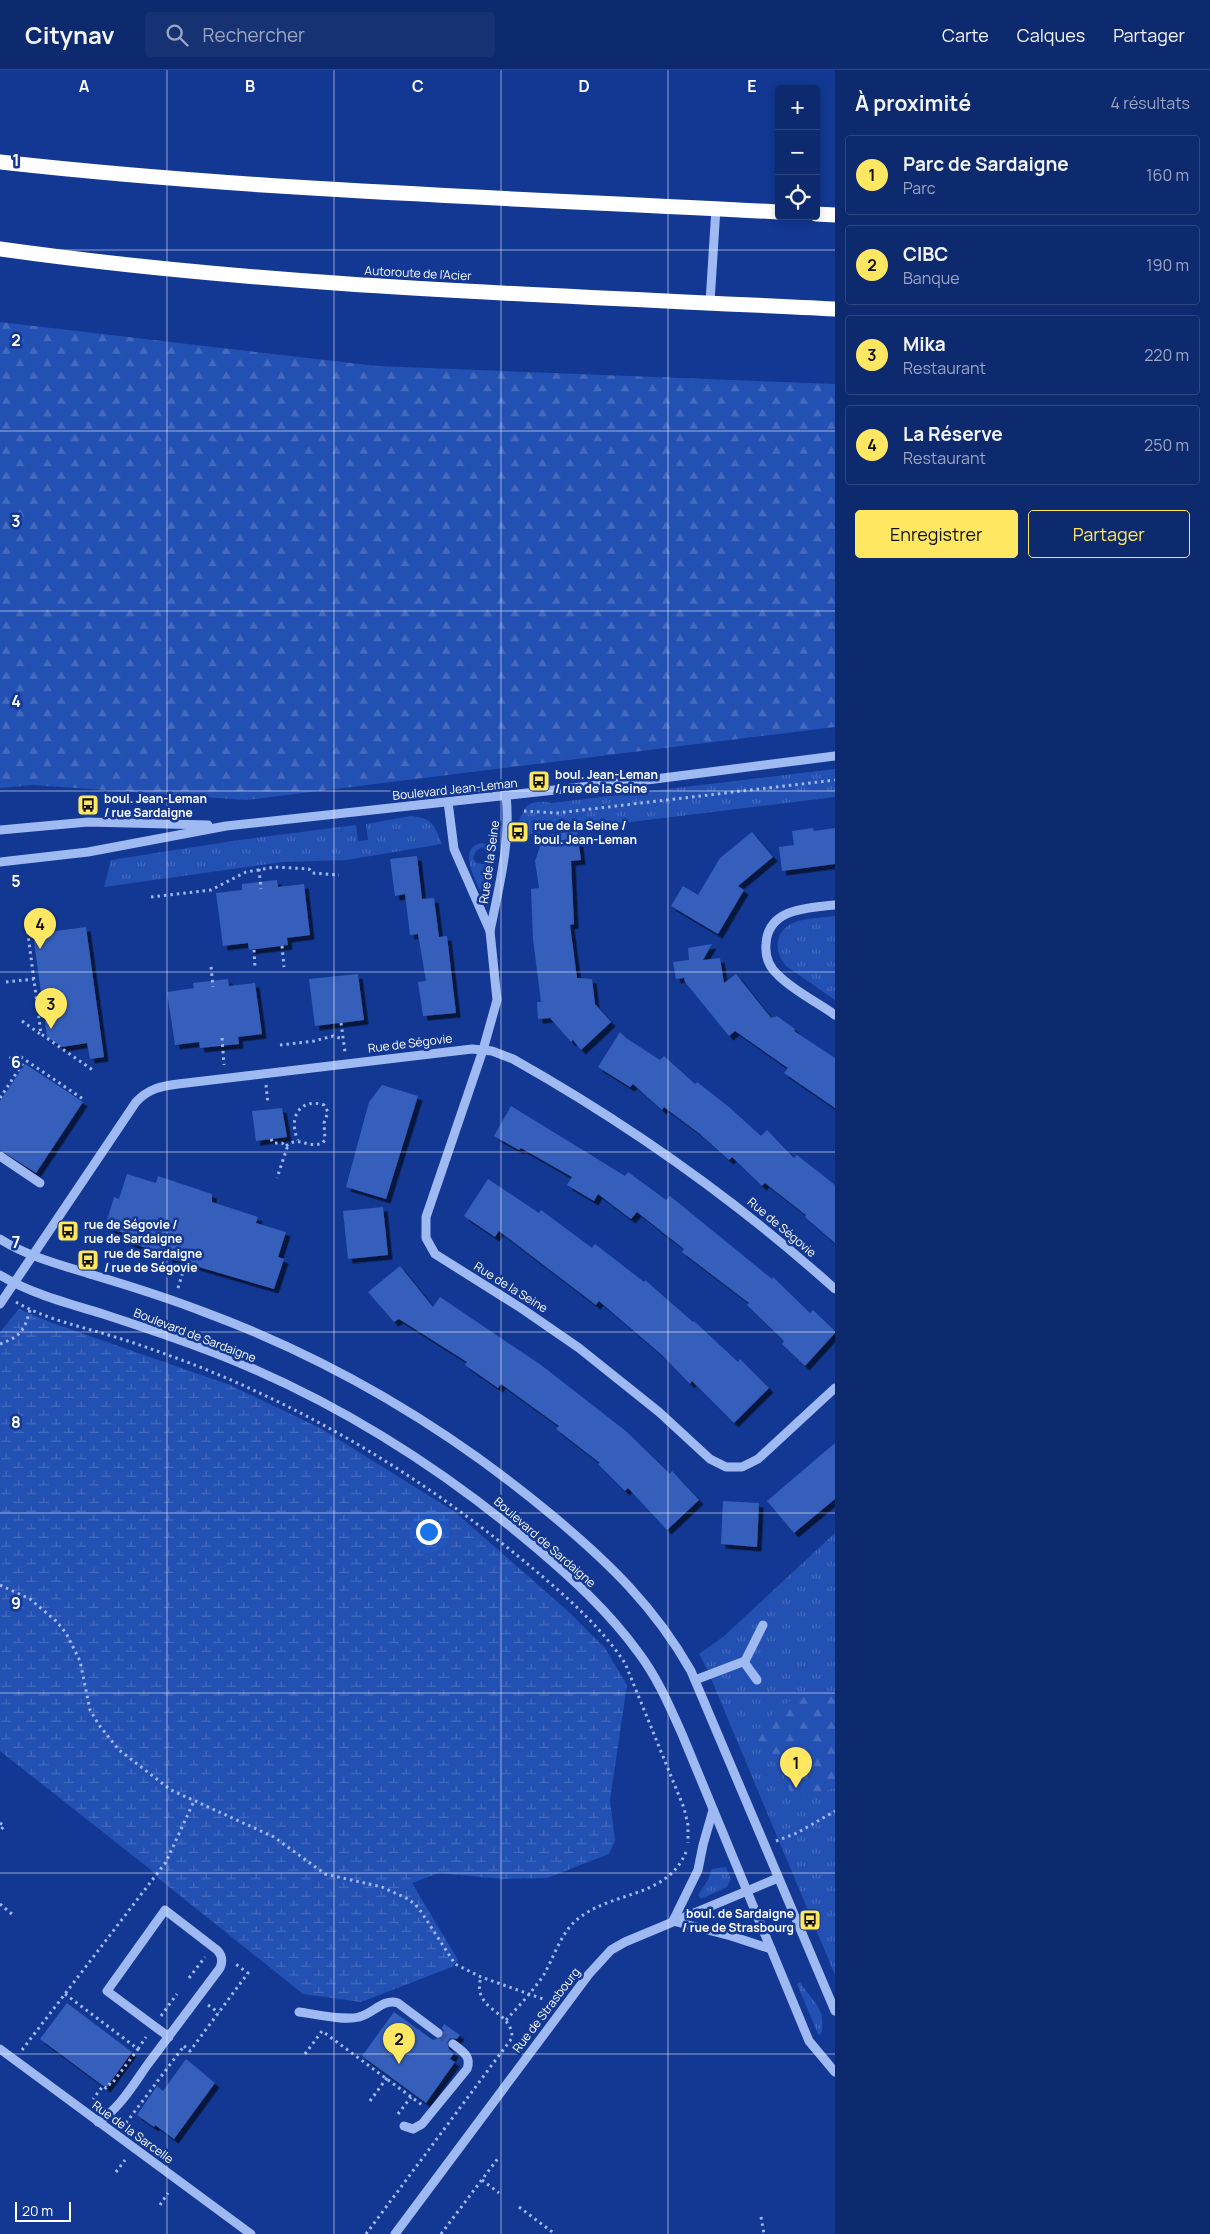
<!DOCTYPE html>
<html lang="fr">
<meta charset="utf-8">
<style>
:root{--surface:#0e2a6e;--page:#173273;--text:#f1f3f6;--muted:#9ba7c2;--line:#2e4681;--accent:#ffe761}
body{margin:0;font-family:Manrope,sans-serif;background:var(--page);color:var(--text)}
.controls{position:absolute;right:15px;top:15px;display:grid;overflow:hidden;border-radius:5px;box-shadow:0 2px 8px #0003}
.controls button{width:45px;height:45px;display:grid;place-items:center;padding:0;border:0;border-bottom:1px solid var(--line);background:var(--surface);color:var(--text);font:25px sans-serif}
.scale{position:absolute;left:15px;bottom:12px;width:56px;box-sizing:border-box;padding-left:5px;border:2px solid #fff;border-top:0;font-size:14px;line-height:18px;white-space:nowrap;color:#fff;-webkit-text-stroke:4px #123893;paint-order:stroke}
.you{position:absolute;left:428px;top:1461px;width:18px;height:18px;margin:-12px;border:4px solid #fff;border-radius:50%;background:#1a73e8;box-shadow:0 0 0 8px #1a73e833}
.badge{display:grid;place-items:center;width:32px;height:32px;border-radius:50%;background:var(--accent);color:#111;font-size:16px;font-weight:700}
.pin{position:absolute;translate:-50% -41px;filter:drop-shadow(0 1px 2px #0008)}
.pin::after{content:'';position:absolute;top:26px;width:18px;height:15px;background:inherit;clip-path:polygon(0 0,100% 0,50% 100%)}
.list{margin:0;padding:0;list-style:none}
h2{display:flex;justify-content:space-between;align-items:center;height:65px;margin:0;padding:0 20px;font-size:21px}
h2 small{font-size:16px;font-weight:400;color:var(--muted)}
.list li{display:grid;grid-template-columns:32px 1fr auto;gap:15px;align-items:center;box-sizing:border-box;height:80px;margin:0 10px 10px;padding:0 10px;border:1px solid var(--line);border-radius:5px}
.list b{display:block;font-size:19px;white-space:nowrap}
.list p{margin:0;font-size:16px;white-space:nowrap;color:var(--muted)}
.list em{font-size:16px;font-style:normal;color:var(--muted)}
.actions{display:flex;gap:10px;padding:15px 20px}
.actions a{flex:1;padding:11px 0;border:1px solid var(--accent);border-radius:5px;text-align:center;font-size:18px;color:var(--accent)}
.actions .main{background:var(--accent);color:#111}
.icon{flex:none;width:28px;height:28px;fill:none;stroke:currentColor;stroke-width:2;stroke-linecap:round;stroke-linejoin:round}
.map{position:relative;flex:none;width:835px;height:2164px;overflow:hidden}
header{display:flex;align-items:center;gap:30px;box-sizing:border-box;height:70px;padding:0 25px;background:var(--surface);border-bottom:1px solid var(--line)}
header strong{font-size:24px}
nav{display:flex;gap:28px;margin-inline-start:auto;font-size:18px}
.search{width:350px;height:45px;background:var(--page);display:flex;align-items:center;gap:12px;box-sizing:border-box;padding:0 18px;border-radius:5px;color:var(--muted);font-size:19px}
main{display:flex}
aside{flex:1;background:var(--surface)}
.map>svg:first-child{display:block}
.grass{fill:url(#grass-tufts);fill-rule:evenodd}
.forest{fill:url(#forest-firs)}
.wetland{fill:url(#wetland-marsh)}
.building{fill:#355ebb;filter:url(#shadow)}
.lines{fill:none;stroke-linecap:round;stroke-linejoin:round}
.minor-tunnel{stroke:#3656a3;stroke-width:9;stroke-dasharray:9 4.5;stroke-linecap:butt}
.path{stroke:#9fb9f3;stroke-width:3;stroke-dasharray:2.5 4;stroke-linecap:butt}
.minor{stroke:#9fb9f3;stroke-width:9}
.highway{stroke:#fff;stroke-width:15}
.grid{fill:none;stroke:#fff;stroke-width:1;stroke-opacity:0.55}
.labels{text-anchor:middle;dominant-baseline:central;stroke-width:5;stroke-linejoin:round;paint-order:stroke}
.street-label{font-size:12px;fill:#fff;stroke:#123893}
.poi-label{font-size:12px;font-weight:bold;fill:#fff;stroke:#123893;text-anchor:start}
.grid-label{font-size:16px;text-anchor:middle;font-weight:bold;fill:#fff;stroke:#123893;stroke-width:5;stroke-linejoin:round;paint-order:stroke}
</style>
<header>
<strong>Citynav</strong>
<div class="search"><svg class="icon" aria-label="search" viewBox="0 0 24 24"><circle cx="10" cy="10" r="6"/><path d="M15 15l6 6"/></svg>Rechercher</div>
<nav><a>Carte</a><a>Calques</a><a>Partager</a></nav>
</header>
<main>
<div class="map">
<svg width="835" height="2164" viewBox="0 0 835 2164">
<defs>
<pattern id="grass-tufts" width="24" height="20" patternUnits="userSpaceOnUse" patternTransform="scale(1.25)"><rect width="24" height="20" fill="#2350b3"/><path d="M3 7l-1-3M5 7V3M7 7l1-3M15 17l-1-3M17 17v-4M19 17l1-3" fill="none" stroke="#446abe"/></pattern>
<pattern id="forest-firs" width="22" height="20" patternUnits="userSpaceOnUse" patternTransform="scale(1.25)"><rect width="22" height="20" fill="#2350b3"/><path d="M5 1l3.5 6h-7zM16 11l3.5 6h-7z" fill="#446abe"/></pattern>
<pattern id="wetland-marsh" width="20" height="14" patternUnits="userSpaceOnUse" patternTransform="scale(1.25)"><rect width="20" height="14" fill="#2350b3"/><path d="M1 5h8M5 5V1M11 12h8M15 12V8" fill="none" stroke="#446abe"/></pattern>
<filter id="shadow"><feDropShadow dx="4.5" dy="4.5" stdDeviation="0" flood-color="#0009"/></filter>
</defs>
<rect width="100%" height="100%" fill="#123893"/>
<g class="grass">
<path d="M 835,699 L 835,727 L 516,766 C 521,743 523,727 551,733 Z"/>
<path d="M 411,746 C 433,748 434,755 442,774 L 347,790 L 282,792 L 104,817 L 111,790 L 239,770 L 356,755 L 358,771 L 368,770 L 366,754 Z"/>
<path d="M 481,773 L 488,774 L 495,784 L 488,826 L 483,826 C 477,811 456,779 481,773 ZM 482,777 L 488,785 L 489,789 L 484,794 L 476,793 L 473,788 L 476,781 Z"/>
<path d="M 835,846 L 835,930 L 786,896 C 780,888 776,881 778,871 C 783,846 816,849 835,846 Z"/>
<path d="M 835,1463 L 835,1905 L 707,1599 L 699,1584 L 723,1567 Z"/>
<path d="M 726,1797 L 731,1809 L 727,1817 L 701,1829 L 698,1825 L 708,1810 L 712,1799 Z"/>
<path d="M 800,1912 C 813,1933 827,1937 821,1965 L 818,1964 L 797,1914 Z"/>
</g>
<g class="forest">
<path d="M 0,252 L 377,296 L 835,314 L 835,657 L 246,730 L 33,715 L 0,718 Z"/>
<path d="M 835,1622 L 835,1718 L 825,1721 L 822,1726 C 812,1728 793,1730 788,1717 C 786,1711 787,1703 784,1697 C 752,1683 749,1662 777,1641 C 781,1638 785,1634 790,1631 C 797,1628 826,1623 835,1622 Z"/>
</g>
<path class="wetland" d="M 19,1239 L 55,1254 L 230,1315 L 322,1359 L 455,1442 L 570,1543 L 605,1578 L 627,1615 L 610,1730 L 615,1771 L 609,1784 L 547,1808 L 501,1809 L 439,1803 L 412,1813 L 458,1890 L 452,1897 L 361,1932 L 303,1924 L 158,1808 L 151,1800 L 0,1681 L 0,1262 Z"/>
<g class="building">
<path d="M 813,758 L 814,761 L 835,758 L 835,794 L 782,801 L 779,777 L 794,775 L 792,761 Z"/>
<path d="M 577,761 L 581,790 L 571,791 L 574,854 L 570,855 L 577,908 L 592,909 L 595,934 L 611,952 L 581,980 L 573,970 L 571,972 L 550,948 L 538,949 L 537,932 L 541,932 L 533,869 L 531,819 L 539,818 L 535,791 L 544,765 Z"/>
<path d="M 752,762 L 773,787 L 738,816 L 744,820 L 718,864 L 671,836 L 683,816 L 698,825 L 720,788 Z"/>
<path d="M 417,786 L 422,829 L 434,828 L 439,867 L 447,866 L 456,943 L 423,946 L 418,912 L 426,911 L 418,864 L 410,865 L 405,824 L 395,826 L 390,789 Z"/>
<path d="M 277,810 L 278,817 L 304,814 L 310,865 L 287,868 L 288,875 L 249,880 L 248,873 L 223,876 L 216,823 L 242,820 L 242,814 Z"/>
<path d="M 86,857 L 104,987 L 90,989 L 87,973 L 62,977 L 47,967 L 33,864 Z"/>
<path d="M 712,874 L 703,890 L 720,888 L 724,913 L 736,904 L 771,948 L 777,946 L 795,959 L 794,961 L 835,988 L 835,1038 L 784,1003 L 788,998 L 735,961 L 729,966 L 685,912 L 684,908 L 676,909 L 673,892 L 689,890 L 688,878 Z"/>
<path d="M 358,904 L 364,950 L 315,956 L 309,909 Z"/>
<path d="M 228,909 L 229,916 L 255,913 L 262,964 L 238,967 L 239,974 L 200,978 L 199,972 L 175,975 L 167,922 L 194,918 L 193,913 Z"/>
<path d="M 620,962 L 626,968 L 660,990 L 664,986 L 695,1014 L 697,1012 L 729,1037 L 761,1066 L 767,1060 L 794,1088 L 797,1085 L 835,1115 L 835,1173 L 805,1147 L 806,1145 L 765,1113 L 762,1116 L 732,1087 L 729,1090 L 700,1064 L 664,1037 L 662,1040 L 633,1014 L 630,1017 L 598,997 Z"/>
<path d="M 25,994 L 83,1032 L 36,1103 L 0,1080 L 0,1031 Z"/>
<path d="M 382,1015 L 418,1026 L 386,1129 L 346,1117 L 369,1032 Z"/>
<path d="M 511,1036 L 625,1106 L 628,1102 L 666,1130 L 670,1126 L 772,1209 L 773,1207 L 810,1243 L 813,1240 L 835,1261 L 835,1263 L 805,1296 L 782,1274 L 784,1271 L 747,1235 L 749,1233 L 682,1182 L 684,1179 L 637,1142 L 631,1149 L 598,1124 L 594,1131 L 567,1115 L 572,1107 L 521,1078 L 519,1080 L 494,1066 Z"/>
<path d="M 282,1038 L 287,1067 L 256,1071 L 252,1041 Z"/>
<path d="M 127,1104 L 156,1113 L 158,1106 L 212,1124 L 212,1132 L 258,1147 L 256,1153 L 286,1162 L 278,1187 L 284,1189 L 274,1219 L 168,1188 L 168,1185 L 125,1171 L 127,1164 L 105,1157 L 114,1127 L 119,1129 Z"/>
<path d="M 488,1109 L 539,1143 L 541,1140 L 592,1178 L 595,1174 L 644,1212 L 645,1210 L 693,1252 L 694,1251 L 738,1292 L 740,1289 L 769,1318 L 734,1353 L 692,1311 L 690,1314 L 662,1285 L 599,1231 L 596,1235 L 499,1161 L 495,1167 L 464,1146 Z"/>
<path d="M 383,1137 L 388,1185 L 348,1189 L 343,1141 Z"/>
<path d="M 400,1196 L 433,1237 L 440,1227 L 541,1295 L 627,1362 L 670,1404 L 672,1401 L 699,1430 L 667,1460 L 628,1418 L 625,1421 L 598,1394 L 600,1393 L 556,1359 L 559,1356 L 501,1314 L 498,1318 L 465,1295 L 467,1292 L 399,1249 L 394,1252 L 368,1222 Z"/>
<path d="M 835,1373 L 835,1429 L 794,1463 L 767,1431 Z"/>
<path d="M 723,1431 L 759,1433 L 757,1477 L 721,1474 Z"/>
<path d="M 67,1933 L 132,1982 L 106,2018 L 40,1969 Z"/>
<path d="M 394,1942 L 433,1970 L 443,1966 L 444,1961 L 442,1958 L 444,1954 L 460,1965 L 457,1969 L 450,1968 L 447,1973 L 449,1979 L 454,1983 L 450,1989 L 455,1992 L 426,2033 L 362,1986 Z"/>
<path d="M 186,1989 L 215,2013 L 174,2069 L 155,2055 L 154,2057 L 137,2045 L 157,2016 L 163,2021 Z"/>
</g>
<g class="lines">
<path class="minor-tunnel" d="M 438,1963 L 453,1974"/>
<g class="path">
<path d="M 524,741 L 557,743 L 835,710"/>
<path d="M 259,799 L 261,819"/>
<path d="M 151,827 L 211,820 L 246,802 L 275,797 L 309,799 L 312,803 L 339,805"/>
<path d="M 26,849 L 41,964 L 94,1001"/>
<path d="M 282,876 L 284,897"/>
<path d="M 254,880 L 255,898"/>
<path d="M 211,897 L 213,917"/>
<path d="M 6,912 L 34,909"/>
<path d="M 22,951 L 40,964"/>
<path d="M 341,953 L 345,982"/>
<path d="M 222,968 L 224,995"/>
<path d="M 280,975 L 314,971 L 333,966 L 343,969"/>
<path d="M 10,989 L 12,986 L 18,985 L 83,1029"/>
<path d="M 266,1015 L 268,1034"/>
<path d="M 0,1028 L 25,990"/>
<path d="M 271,1069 L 273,1073 L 282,1073 L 287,1078 L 277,1108"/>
<path d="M 286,1076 C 300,1065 306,1079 323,1073 L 325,1069 L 324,1053 L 328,1042 L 324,1035 C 299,1027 288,1049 298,1070"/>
<path d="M 178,1218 L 186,1192"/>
<path d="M 16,1232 C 43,1248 75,1255 105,1264 C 133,1272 160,1282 187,1292 C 311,1340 422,1407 524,1491 C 560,1521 599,1554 625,1593 L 684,1738 L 688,1755 L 688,1773"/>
<path d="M 0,1274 C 21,1266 24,1261 30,1240"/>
<path d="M 0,1515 L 30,1529 L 56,1551 L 66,1563 L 80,1591 L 90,1640 L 99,1655 L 119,1680 L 171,1720 L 274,1767 L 325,1804 L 382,1817 L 406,1828 L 415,1834 L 422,1843 L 455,1894 L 481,1907 L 543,1929"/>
<path d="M 0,1753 L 4,1756 L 0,1761"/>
<path d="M 776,1771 L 797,1763 L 835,1741"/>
<path d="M 0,1834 L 13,1845"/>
<path d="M 189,1908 L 205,1887"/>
<path d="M 65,1924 L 138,1979 L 111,2015 L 109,2014 L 106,2018 L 103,2016 L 93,2029"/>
<path d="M 208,1935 L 219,1943"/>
<path d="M 161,1946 L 177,1924"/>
<path d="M 506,1950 C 519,1936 532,1922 543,1906 C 554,1888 561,1861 579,1848 C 613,1821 667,1828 686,1782"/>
<path d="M 184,1976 L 190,1981 L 248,1903 L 234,1893"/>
<path d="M 138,1979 L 146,1967"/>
<path d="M 22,1980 L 166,1792 L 194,1731"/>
<path d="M 305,1984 L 322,1961 L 422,2035"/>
<path d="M 370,2031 L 389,2005"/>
<path d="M 398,2044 L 411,2027"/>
<path d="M 126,2053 L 184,1976"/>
<path d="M 116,2102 L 125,2090"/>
<path d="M 482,2110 L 499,2123"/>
<path d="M 160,2135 L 168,2123"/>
<path d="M 519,2137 L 555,2164"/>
<path d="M 761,2147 L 764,2164"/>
<path d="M 366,2164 L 512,1968 C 513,1940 471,1941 481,1907"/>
<path d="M 441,2164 L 499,2087"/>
</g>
<g class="minor">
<path d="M 710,232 L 716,138"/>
<path d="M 448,732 L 454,779 L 490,861 L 497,930 L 483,980 L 426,1147 L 426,1168 L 435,1184 L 521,1238 L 579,1278 L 659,1342 L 710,1389 L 726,1397 L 742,1397 L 758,1389 L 835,1318"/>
<path d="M 0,760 L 88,752 L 208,755"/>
<path d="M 0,792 L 88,782 L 226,756 L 655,709 L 835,686"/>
<path d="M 835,835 C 808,838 768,838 766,874 C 765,886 769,897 778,905 C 794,921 817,932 835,945"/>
<path d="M 490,861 C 499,817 511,771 506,725"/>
<path d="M 0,1086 L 40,1113"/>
<path d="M 0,1169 C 28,1187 62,1195 93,1205 C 130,1216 168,1228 204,1242 C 331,1289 449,1359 553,1446 C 608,1492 655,1537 691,1601 L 835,1941"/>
<path d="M 0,1205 C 32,1224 67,1233 103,1244 C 140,1256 178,1269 215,1283 C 331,1328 439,1396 534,1476 C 572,1508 609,1542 638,1582 C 657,1607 669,1635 682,1664 L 809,1971 L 835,2002"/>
<path d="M 0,1234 L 136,1032 C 148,1019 161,1016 178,1014 L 472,979 L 492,981 L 513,989 C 630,1055 735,1129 835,1219"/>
<path d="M 744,1592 L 757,1610"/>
<path d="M 695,1610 L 745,1591 L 763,1555"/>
<path d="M 673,1851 L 698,1800 L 703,1775 L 713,1740"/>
<path d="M 673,1851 L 731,1866 L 771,1879"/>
<path d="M 299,1942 C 315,1944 344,1951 359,1947 C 373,1944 383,1928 398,1933 L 438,1963"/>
<path d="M 0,1979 L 251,2164"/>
<path d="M 98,2052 C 120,2038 133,2015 148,1994 C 172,1962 196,1930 220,1898 C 223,1891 222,1885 217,1880 L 165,1840 L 107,1921 L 169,1967"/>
<path d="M 404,2056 L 413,2059 L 422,2054 L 467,1999 C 472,1986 462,1981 453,1974"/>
<path d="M 395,2164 L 589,1904 L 611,1880 L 625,1872 L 778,1808"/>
</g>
<g class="highway">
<path d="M 0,92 C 259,121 519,128 779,142"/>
<path d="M 816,144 L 835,145"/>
<path d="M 0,179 C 277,218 556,225 835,239"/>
</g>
</g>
<path class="grid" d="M 167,0 L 167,2164M 334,0 L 334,2164M 501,0 L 501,2164M 668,0 L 668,2164M 0,180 L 835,180M 0,361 L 835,361M 0,541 L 835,541M 0,721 L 835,721M 0,902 L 835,902M 0,1082 L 835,1082M 0,1262 L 835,1262M 0,1443 L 835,1443M 0,1623 L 835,1623M 0,1803 L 835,1803M 0,1984 L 835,1984"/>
<defs>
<g id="bus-square" transform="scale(1.125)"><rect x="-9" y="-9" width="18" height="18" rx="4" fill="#ffe761" stroke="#123893"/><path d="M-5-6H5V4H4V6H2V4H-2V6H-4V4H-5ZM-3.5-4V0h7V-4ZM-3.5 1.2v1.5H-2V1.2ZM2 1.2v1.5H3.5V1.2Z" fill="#111"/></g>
</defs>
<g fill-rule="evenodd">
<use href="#bus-square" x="539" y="711"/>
<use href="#bus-square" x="88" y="735"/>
<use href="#bus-square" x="518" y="762"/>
<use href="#bus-square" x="68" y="1161"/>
<use href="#bus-square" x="88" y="1190"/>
<use href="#bus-square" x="810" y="1850"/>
</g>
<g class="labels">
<g class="street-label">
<text transform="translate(418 203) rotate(3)">Autoroute de l'Acier</text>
<text transform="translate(455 719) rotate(-6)">Boulevard Jean-Leman</text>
<text transform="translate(489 792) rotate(-82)">Rue de la Seine</text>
<text transform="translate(410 973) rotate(-7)">Rue de Ségovie</text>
<text transform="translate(782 1157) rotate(40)">Rue de Ségovie</text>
<text transform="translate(511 1217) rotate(32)">Rue de la Seine</text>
<text transform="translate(195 1265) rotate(21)">Boulevard de Sardaigne</text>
<text transform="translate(545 1472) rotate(41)">Boulevard de Sardaigne</text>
<text transform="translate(546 1940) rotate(-53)">Rue de Strasbourg</text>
<text transform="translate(133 2062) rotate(36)">Rue de la Sarcelle</text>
</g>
<g class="poi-label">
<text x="555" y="704">boul. Jean-Leman<tspan x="555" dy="14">/ rue de la Seine</tspan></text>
<text x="104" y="728">boul. Jean-Leman<tspan x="104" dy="14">/ rue Sardaigne</tspan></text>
<text x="534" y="755">rue de la Seine /<tspan x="534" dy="14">boul. Jean-Leman</tspan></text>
<text x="84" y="1154">rue de Ségovie /<tspan x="84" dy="14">rue de Sardaigne</tspan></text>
<text x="104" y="1183">rue de Sardaigne<tspan x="104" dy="14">/ rue de Ségovie</tspan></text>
<text x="794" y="1843" text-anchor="end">boul. de Sardaigne<tspan x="794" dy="14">/ rue de Strasbourg</tspan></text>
</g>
</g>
<g class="grid-label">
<text x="84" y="22">A</text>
<text x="250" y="22">B</text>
<text x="418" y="22">C</text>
<text x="584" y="22">D</text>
<text x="752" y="22">E</text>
<text x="16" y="96">1</text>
<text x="16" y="276">2</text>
<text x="16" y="457">3</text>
<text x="16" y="637">4</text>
<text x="16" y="817">5</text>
<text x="16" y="998">6</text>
<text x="16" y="1178">7</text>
<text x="16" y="1358">8</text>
<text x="16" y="1539">9</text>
</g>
</svg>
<div class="controls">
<button>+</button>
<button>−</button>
<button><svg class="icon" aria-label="locate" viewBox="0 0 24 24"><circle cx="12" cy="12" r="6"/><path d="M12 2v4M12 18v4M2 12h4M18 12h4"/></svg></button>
</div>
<div class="scale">20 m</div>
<div class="you"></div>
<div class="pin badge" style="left:796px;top:1718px">1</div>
<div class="pin badge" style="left:399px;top:1994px">2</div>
<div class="pin badge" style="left:51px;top:959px">3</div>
<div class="pin badge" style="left:40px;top:879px">4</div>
</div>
<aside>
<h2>À proximité<small>4 résultats</small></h2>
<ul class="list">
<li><span class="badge">1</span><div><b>Parc de Sardaigne</b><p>Parc</p></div><em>160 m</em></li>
<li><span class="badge">2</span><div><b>CIBC</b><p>Banque</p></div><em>190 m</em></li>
<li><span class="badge">3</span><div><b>Mika</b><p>Restaurant</p></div><em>220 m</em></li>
<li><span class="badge">4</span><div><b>La Réserve</b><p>Restaurant</p></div><em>250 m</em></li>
</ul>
<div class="actions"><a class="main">Enregistrer</a><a>Partager</a></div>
</aside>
</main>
